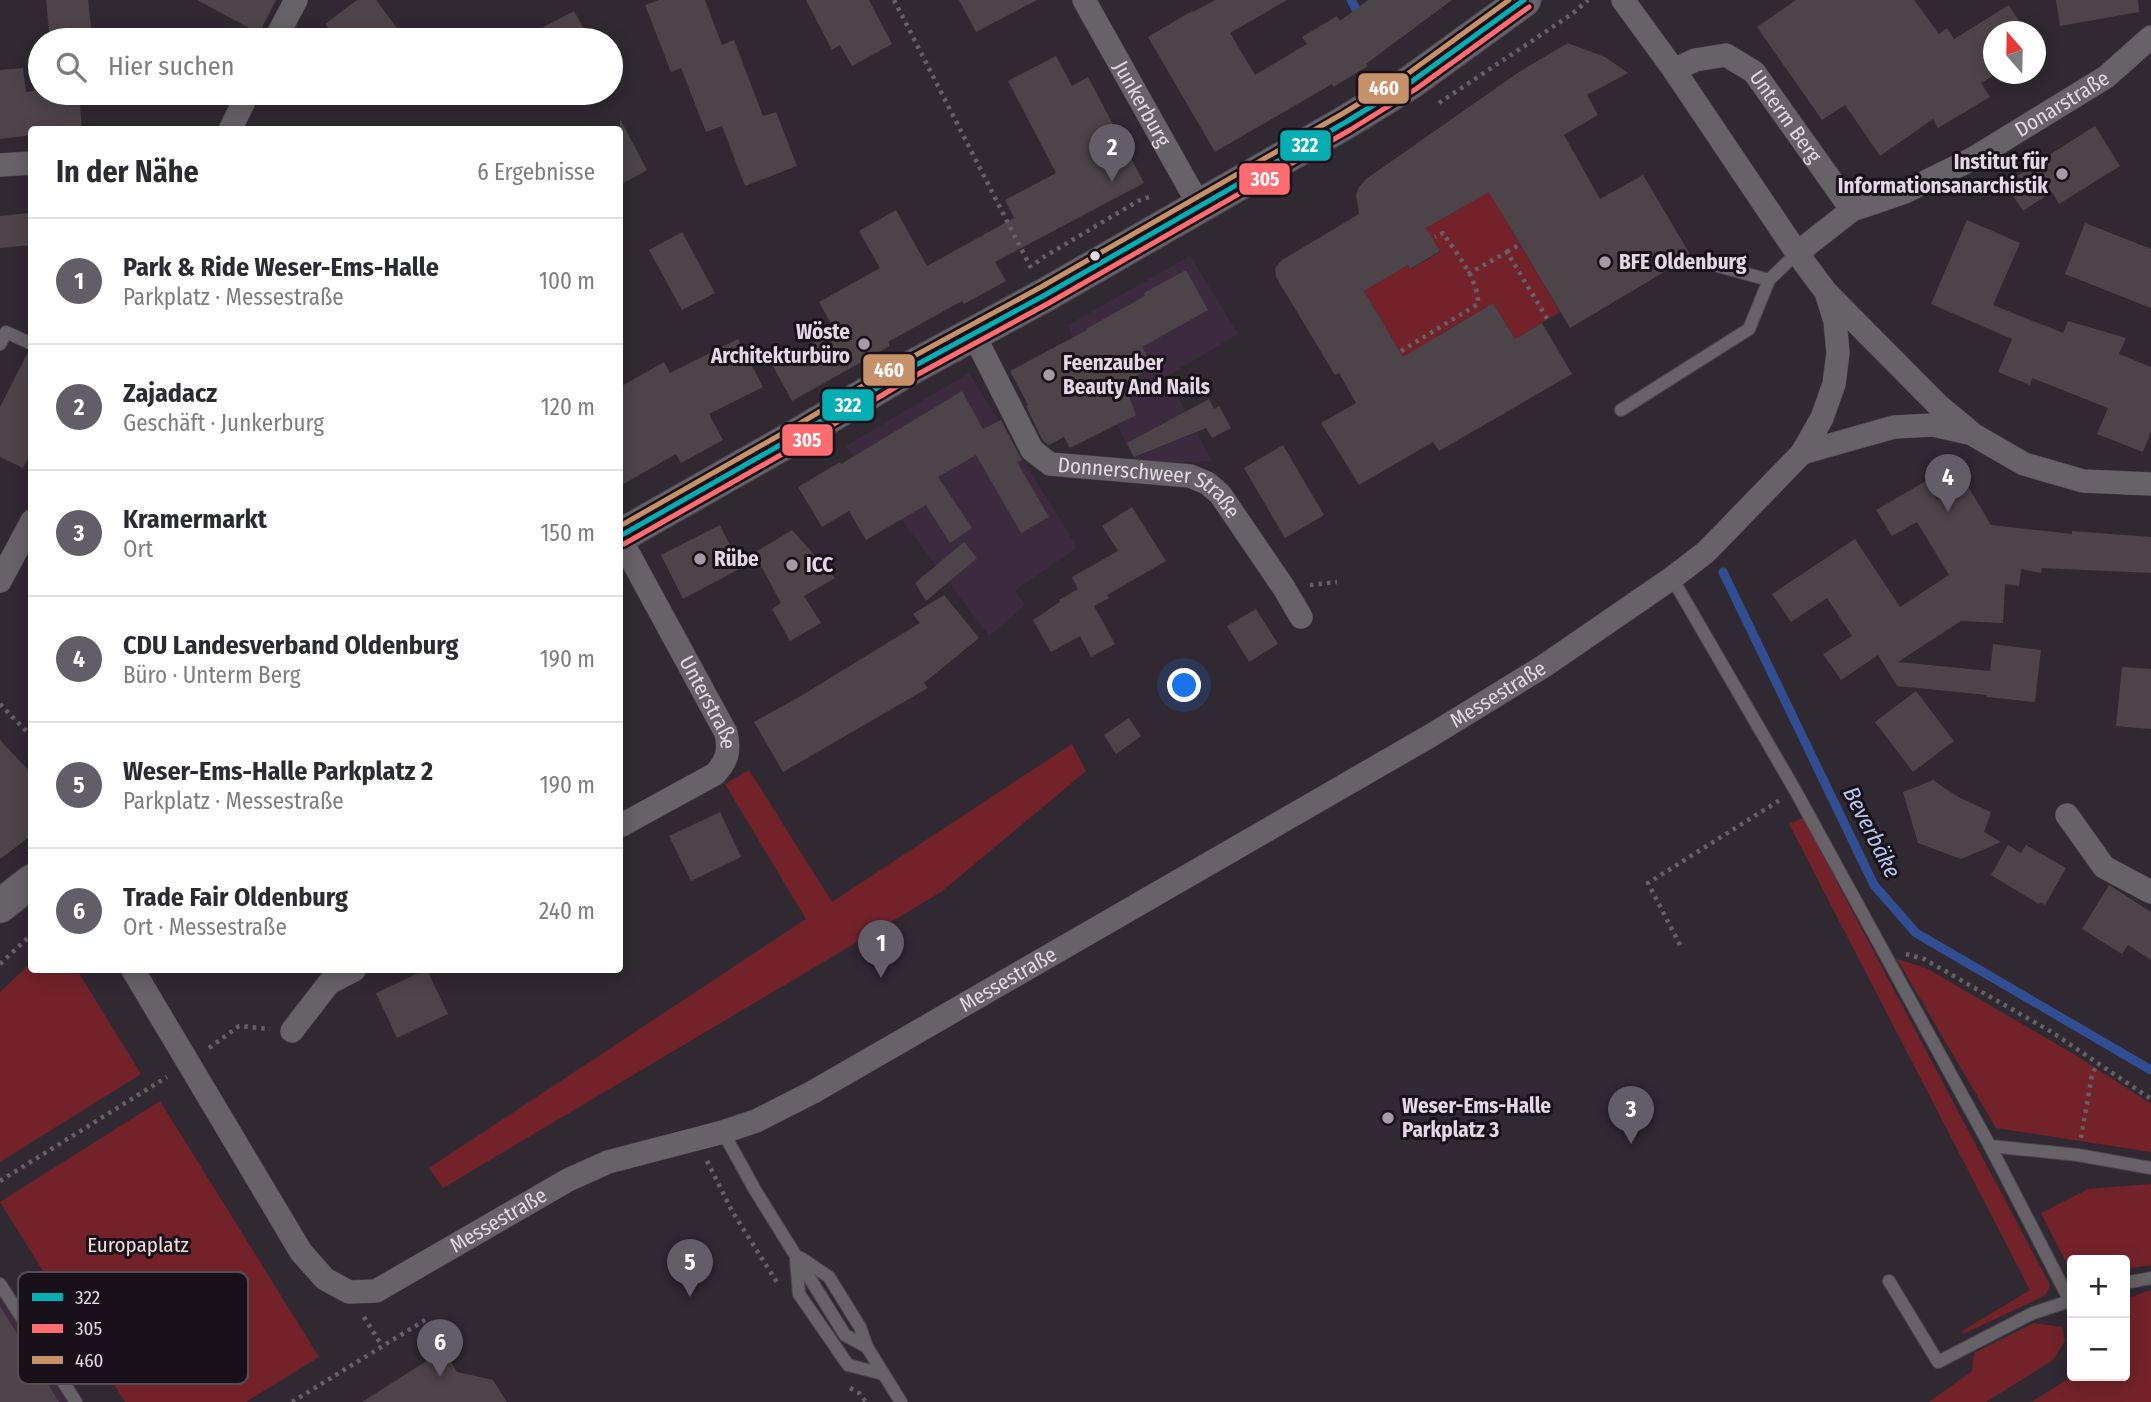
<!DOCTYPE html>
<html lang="de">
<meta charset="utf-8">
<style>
:root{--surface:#fff;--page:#f7f7f7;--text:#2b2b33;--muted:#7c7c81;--line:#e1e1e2;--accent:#625d67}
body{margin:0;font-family:"Fira Sans Condensed",sans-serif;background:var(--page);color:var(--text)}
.controls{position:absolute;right:21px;bottom:21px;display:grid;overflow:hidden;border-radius:7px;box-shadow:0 4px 18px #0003}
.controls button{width:63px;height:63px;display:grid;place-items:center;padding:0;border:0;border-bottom:2px solid var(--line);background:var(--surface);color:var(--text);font:35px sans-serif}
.compass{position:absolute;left:1983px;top:21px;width:63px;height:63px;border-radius:50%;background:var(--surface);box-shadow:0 4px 18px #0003;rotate:340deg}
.you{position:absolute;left:1185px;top:686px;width:24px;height:24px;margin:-18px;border:5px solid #fff;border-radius:50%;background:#1a73e8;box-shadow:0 0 0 10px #1a73e833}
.badge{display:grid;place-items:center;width:46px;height:46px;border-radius:50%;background:var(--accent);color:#fff;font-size:23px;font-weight:700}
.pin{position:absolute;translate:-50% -58px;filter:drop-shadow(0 2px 4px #0008)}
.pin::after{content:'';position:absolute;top:37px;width:24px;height:21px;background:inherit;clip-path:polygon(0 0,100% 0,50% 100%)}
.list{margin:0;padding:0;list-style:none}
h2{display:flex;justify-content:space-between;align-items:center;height:91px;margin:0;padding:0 28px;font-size:30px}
h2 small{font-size:23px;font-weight:400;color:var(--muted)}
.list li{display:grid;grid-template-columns:46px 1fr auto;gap:21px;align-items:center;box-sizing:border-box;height:126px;padding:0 28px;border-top:2px solid var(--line)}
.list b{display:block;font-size:26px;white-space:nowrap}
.list p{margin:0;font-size:23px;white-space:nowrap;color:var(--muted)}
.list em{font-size:23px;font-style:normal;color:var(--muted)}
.icon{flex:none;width:38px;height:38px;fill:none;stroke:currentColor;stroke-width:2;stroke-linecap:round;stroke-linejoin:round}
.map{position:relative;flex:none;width:2151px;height:1402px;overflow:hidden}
.search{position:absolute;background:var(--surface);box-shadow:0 4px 18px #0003;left:28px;top:28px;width:595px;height:77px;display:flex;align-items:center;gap:18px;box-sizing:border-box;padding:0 24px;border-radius:38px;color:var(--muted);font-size:26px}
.panel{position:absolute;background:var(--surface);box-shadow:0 4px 18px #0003;left:28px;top:126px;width:595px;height:847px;border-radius:7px}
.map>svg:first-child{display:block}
.built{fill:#3c2b3f}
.green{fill:#73222a}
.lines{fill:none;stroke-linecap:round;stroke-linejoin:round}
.stream{stroke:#314e93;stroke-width:9}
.building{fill:#4c4449}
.service-casing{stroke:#4d464e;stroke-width:14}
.minor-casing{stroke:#4d464e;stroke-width:24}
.secondary-casing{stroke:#4d464e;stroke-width:35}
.path{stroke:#655f66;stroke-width:4.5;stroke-dasharray:3.5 5;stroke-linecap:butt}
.service{stroke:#676168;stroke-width:12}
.minor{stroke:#676168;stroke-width:23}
.secondary{stroke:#676168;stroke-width:33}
.bus-1-casing{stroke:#181119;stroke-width:10}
.bus-2-casing{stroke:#181119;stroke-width:10}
.bus-3-casing{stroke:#181119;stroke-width:10}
.bus-1{stroke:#06aeb4;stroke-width:5}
.bus-2{stroke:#fc6c70;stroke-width:5}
.bus-3{stroke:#c7916a;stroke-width:5}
.poi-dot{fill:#a59ba6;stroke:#181119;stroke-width:2.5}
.bus-dot{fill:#e3d8e4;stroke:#181119;stroke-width:2.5}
.labels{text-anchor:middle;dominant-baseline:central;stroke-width:6;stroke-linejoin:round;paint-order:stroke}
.street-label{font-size:21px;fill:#e3d8e4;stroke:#181119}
.poi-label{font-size:21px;font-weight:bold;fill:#e3d8e4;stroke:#181119;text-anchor:start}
.park-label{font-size:21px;fill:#f8dcdb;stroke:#181119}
.water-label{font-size:23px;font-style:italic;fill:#b3c7f1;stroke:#181119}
.key{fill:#181119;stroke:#554d56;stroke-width:2}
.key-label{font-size:19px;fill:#e3d8e4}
.line-badge{stroke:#181119;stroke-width:2.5}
.badge-label{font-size:19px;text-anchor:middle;font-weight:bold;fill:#fff}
</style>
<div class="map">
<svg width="2151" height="1402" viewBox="0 0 2151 1402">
<rect width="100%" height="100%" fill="#312932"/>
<g class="built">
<path d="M 1190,256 L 1238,334 L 1167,376 L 1212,461 L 1137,465 L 1068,325 Z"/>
<path d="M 969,373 L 1077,547 L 1015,591 L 1025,605 L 989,636 L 846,446 Z"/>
<path d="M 0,1288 L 69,1402 L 0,1402 Z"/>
</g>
<g class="green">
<path d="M 1504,183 L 1509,226 L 1560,312 L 1515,339 L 1493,303 L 1437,336 L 1415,378 L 1364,291 L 1408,265 L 1411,269 L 1440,252 L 1426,228 Z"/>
<path d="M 1072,744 L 1086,771 L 941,892 L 443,1188 L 429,1168 L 806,919 L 725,784 L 749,770 L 832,902 Z"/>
<path d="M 1803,818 L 2050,1285 L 2046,1295 L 1963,1334 L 1962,1331 L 2030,1290 L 1789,824 Z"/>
<path d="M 1897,959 L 1926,968 L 2077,1056 L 2151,1104 L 2151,1152 L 1996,1128 Z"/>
<path d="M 31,963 L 32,970 L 77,970 L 141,1074 L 0,1162 L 0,992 Z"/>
<path d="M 160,1101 L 319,1357 L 246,1402 L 125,1402 L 0,1202 Z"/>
<path d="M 2151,1184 L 2151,1265 L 2125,1269 L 2125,1260 L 2072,1260 L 2072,1274 L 2041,1213 L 2088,1189 Z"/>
<path d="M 2151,1290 L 2151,1402 L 2031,1402 L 2073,1376 L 2125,1376 L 2125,1299 Z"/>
<path d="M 2034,1323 L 2062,1327 L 2065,1341 L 2053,1360 L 1986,1402 L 1929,1402 L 1972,1371 L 1974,1353 Z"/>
</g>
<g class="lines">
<g class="stream">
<path d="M 1351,0 L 1362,20"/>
<path d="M 1723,572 L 1874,885 L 1916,933 L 2151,1070"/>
</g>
</g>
<g class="building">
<path d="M 46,0 L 88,0 L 92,36 L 50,40 Z"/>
<path d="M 197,0 L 276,0 L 259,33 Z"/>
<path d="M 357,0 L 376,0 L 406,40 L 337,40 L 325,24 Z"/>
<path d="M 659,0 L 705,0 L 722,45 L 734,40 L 763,116 L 776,112 L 797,166 L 745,186 L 722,126 L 706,132 L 681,68 L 671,72 L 645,5 Z"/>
<path d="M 806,0 L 869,0 L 892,44 L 852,66 L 840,45 L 832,50 Z"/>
<path d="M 959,0 L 1037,0 L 976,32 Z"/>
<path d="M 1215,0 L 1287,0 L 1230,33 L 1255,75 L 1307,44 L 1302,37 L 1337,16 L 1340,21 L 1368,0 L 1452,0 L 1366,64 L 1368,66 L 1333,87 L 1332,84 L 1215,152 L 1148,37 L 1192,11 L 1193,12 Z"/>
<path d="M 1796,0 L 1914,0 L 1939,34 L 1947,28 L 1954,39 L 2009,5 L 2026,32 L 1993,32 L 1993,74 L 1997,74 L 1981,83 L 1990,97 L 1938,128 L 1933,119 L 1880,156 L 1845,105 L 1822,120 L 1757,27 Z"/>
<path d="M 2056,0 L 2138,0 L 2139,12 L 2060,26 Z"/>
<path d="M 574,11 L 590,40 L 519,40 Z"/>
<path d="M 1568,43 L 1605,57 L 1628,73 L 1587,95 L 1598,115 L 1564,135 L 1600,199 L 1643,175 L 1691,256 L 1570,328 L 1489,192 L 1426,228 L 1440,251 L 1410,269 L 1408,265 L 1364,291 L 1403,357 L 1493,303 L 1515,339 L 1542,323 L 1572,374 L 1439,451 L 1433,442 L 1359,485 L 1321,423 L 1356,403 L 1339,373 L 1335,375 L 1276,277 L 1275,268 L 1282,260 L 1359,214 L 1356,195 L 1359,187 L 1366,179 L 1519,72 Z"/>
<path d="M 1056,56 L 1072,86 L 1088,77 L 1144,183 L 995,262 L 1006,281 L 964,304 L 962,301 L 888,342 L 890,346 L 792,401 L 773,366 L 835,331 L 819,302 L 880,268 L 859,231 L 896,210 L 927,266 L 1014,218 L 1005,200 L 1056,173 L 1008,81 Z"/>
<path d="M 23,68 L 26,92 L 39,90 L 39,93 L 74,93 L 74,96 L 79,96 L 82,130 L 32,130 L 32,135 L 0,139 L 0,70 Z"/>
<path d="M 620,119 L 647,170 L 620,185 Z"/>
<path d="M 2095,126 L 2120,166 L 2059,204 L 2052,192 L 2023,211 L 2005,183 L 2033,166 L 2035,170 L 2035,164 Z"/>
<path d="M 30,213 L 32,245 L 0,248 L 0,216 Z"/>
<path d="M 1967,220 L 2020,243 L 1993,305 L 2063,333 L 2068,321 L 2126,338 L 2119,354 L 2151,367 L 2151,432 L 2143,452 L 2097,434 L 2108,408 L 2032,378 L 2030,385 L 1998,372 L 2012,339 L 1931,304 Z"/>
<path d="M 2085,223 L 2151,249 L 2151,308 L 2065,274 Z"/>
<path d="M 682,232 L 715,293 L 682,310 L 649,250 Z"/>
<path d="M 1186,270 L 1208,310 L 1142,347 L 1153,367 L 1124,383 L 1136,415 L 1070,448 L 1064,437 L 1049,445 L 1043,441 L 1026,406 L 1028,405 L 1010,371 L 1087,330 L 1086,329 L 1145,296 L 1144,293 Z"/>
<path d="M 738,339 L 763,387 L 709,414 L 723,440 L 681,463 L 676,454 L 620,486 L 620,387 L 664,362 L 670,373 Z"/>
<path d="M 28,352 L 32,353 L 32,451 L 23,468 L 0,457 L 0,407 Z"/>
<path d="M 962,391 L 983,429 L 1001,420 L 1022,460 L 1017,462 L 1049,517 L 1021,533 L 976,455 L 938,477 L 972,528 L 950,543 L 926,505 L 866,540 L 849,511 L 822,527 L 798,487 L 840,462 L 841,464 Z"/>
<path d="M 1209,399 L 1214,409 L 1219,406 L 1231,428 L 1212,438 L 1206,428 L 1134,457 L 1127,443 Z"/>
<path d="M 1283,445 L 1324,515 L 1285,538 L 1244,468 Z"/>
<path d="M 1926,481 L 1937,500 L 1966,483 L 1991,525 L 2072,534 L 2072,531 L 2151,537 L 2151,573 L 2042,568 L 2041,573 L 2021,569 L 2019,586 L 2005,584 L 2003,623 L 1961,621 L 1898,662 L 1990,671 L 1993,644 L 2041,650 L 2035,702 L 1987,697 L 1987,695 L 1897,686 L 1878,655 L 1841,680 L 1823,654 L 1852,636 L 1827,598 L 1791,622 L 1772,594 L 1855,539 L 1900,607 L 1949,575 L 1917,522 L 1892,536 L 1876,510 Z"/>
<path d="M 1132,507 L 1166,561 L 1107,595 L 1109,598 L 1094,606 L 1115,644 L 1091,657 L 1080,636 L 1051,652 L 1033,620 L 1060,602 L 1059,600 L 1078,589 L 1072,577 L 1118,551 L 1102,526 Z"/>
<path d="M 720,525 L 741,568 L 683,599 L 661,555 Z"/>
<path d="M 792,530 L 835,578 L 804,596 L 821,623 L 790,641 L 772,609 L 781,603 L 754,553 Z"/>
<path d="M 964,542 L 977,558 L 926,601 L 915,583 Z"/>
<path d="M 944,595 L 979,638 L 924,683 L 928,688 L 783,772 L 754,722 L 799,697 L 920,623 L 913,614 Z"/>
<path d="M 1256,609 L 1278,644 L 1249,662 L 1227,626 Z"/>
<path d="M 2122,667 L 2151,669 L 2151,729 L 2116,726 Z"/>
<path d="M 1916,691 L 1954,741 L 1913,772 L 1875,722 Z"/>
<path d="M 1129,718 L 1141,736 L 1116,754 L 1104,735 Z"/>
<path d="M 0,740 L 32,774 L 32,835 L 0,859 Z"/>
<path d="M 1933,780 L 1958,797 L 1991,812 L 1984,832 L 2001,842 L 1961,859 L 1918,843 L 1903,792 Z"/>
<path d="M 720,812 L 741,857 L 691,881 L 669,836 Z"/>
<path d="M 2008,845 L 2021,853 L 2026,845 L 2066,868 L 2045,905 L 2040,902 L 2039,904 L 1991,875 Z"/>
<path d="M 2109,885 L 2151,912 L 2151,960 L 2128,945 L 2122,954 L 2082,929 Z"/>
<path d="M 425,970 L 427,970 L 448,1014 L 397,1038 L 376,993 Z"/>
<path d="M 0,1306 L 59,1402 L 0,1402 Z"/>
<path d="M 444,1350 L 457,1372 L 493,1380 L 507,1402 L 362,1402 Z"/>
</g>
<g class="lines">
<g class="service-casing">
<g id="service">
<path d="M 1718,266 L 1769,280 L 1797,253"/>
<path d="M 0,344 L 6,332 L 32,344"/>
<path d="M 1621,410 L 1749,329 L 1769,280"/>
<path d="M 1672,578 L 1795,790 L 1990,1146 L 2078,1155 L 2151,1168"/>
<path d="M 723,1132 L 755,1190 L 845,1335 L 867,1347"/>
<path d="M 1990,1146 L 2070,1301 L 2072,1300"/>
<path d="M 801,1258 L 829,1277 L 860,1327 L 867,1347 L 901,1402"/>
<path d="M 796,1259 L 799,1294 L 848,1365 L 883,1374"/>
<path d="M 1889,1281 L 1938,1362 L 2033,1313 L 2070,1301"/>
<path d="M 2125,1283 L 2151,1278"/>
<path d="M 0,1284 L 76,1402"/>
</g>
</g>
<g class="minor-casing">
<g id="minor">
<path id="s1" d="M 1084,0 L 1200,207"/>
<path d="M 1623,0 L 1674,70 L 1797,253 L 1826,292 L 1938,405 L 1974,435 L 2024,464 L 2083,481 L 2151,484"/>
<path d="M 275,40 L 296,0"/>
<path id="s2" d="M 1674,70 L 1695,60 L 1726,55 L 1754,72 L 1852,210"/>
<path d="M 230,130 L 248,93"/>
<path d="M 0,165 L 32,163"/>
<path id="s3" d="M 1797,253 L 1852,210 L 1905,192 L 1974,158 L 2106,77 L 2151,37"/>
<path id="s4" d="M 973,333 L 1032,450 L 1050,464 L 1190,476 L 1207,483 L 1220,494 L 1284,588 L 1301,617"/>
<path d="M 1802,453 L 1894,427 L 1933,425 L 1969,433"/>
<path id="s5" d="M 620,538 L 726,733 C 730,751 727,761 715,774 L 620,826"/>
<path d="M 0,581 L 32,521"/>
<path d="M 2067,815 L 2104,867 L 2151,892"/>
<path id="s6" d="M 133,970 L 301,1252 L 325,1279 L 349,1292 L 376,1291 L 568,1180 L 608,1162 L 723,1132 L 756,1121 L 813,1092 L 1430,736 L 1544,666 L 1672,578 L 1706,552 L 1802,453 L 1822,418 L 1834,384 L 1838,353 L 1835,321 L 1826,292"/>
<path d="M 292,1031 L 329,983 L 354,970"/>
</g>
</g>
<g class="secondary-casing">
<g id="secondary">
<path d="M 620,536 L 803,432 L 907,370 L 1045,295 L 1346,122 L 1411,82 L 1524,0"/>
<path d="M 0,906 L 32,881"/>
</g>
</g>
<g class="path">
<path d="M 894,0 L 1032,270"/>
<path d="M 1439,103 L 1572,14 L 1588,0"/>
<path d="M 1507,252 L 1520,244"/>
<path d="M 1036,263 L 1042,258 L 1138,201 L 1149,197"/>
<path d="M 1468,274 L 1507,252 L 1548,320"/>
<path d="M 1401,351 L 1478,304 C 1479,280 1456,253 1443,233 L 1435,237"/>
<path d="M 1310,585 L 1337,582"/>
<path d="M 0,704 L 32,737"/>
<path d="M 1680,945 L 1648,883 L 1780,800"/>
<path d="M 1906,954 L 1924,959 L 2050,1031 L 2151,1099"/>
<path d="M 0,964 L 32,934"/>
<path d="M 209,1048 L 239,1026 L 270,1029"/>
<path d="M 2081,1138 L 2092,1075 L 2097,1064"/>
<path d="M 707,1161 L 732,1211 L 778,1284"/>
<path d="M 0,1181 L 167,1077"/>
<path d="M 364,1317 L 382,1346"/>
<path d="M 850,1388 L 859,1393 L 866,1402"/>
<path d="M 292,1402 L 425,1320"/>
</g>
<use href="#service" class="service"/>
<use href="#minor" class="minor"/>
<use href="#secondary" class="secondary"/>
<g class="bus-1-casing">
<path id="bus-1" d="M 620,536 L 803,432 L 907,370 L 1045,295 L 1346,122 L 1411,82 L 1524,0"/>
</g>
<g class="bus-2-casing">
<path id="bus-2" d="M 624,544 L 807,440 L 911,378 L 1049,303 L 1350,130 L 1416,89 L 1529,7"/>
</g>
<g class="bus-3-casing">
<path id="bus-3" d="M 620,526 L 799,424 L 903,362 L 1041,287 L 1342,114 L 1406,75 L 1509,0"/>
</g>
<use href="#bus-1" class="bus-1"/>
<use href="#bus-2" class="bus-2"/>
<use href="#bus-3" class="bus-3"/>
</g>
<g class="poi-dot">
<circle cx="2062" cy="174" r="7"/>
<circle cx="1605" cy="262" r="7"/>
<circle cx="864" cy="344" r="7"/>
<circle cx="1049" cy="375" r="7"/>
<circle cx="700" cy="559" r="7"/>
<circle cx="792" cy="565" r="7"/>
<circle cx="1388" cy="1118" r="7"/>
</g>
<circle class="bus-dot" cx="1095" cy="256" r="6"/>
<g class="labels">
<g class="street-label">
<text stroke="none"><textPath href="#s1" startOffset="119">Junkerburg</textPath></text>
<text stroke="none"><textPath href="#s3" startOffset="306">Donarstraße</textPath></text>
<text stroke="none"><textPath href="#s2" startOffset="142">Unterm Berg</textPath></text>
<text stroke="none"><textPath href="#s4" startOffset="259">Donnerschweer Straße</textPath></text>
<text stroke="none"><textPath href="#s6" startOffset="1694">Messestraße</textPath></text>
<text stroke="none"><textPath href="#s5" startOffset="187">Unterstraße</textPath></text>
<text stroke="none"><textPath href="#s6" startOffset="1127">Messestraße</textPath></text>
<text stroke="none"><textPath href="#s6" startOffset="560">Messestraße</textPath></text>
</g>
<g class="poi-label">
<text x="2048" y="162" text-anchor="end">Institut für<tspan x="2048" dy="24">Informationsanarchistik</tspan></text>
<text x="1619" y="262">BFE Oldenburg</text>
<text x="850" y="332" text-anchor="end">Wöste<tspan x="850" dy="24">Architekturbüro</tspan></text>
<text x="1063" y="363">Feenzauber<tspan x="1063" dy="24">Beauty And Nails</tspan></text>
<text x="714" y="559">Rübe</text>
<text x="806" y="565">ICC</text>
<text x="1402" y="1106">Weser-Ems-Halle<tspan x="1402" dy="24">Parkplatz 3</tspan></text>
</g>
<g class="park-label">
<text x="138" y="1245">Europaplatz</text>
</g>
<g class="water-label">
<text transform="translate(1872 832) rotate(63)">Beverbäke</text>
</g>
</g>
<rect x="18" y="1272" width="230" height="112" rx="10" class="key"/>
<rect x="32" y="1293" width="31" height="8" fill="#06aeb4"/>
<rect x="32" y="1324" width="31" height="9" fill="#fc6c70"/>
<rect x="32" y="1356" width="31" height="8" fill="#c7916a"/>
<g class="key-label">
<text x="75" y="1304">322</text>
<text x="75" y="1335">305</text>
<text x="75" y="1367">460</text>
</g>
<g class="line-badge">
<rect x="1357" y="72" width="53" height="33" rx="7" fill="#c7916a"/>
<rect x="1279" y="129" width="53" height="33" rx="7" fill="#06aeb4"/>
<rect x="1238" y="162" width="53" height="34" rx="7" fill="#fc6c70"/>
<rect x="862" y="353" width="54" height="34" rx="7" fill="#c7916a"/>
<rect x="821" y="388" width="54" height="34" rx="7" fill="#06aeb4"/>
<rect x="781" y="423" width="53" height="34" rx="7" fill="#fc6c70"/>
</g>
<g class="badge-label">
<text x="1384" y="95">460</text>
<text x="1305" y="152">322</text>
<text x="1265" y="186">305</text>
<text x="889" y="377">460</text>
<text x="848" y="412">322</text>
<text x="807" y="447">305</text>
</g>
</svg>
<div class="controls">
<button>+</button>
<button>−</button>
</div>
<svg class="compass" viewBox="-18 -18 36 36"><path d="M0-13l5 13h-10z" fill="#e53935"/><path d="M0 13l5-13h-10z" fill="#7c7c81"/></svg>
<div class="you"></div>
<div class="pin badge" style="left:881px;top:978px">1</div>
<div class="pin badge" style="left:1112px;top:182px">2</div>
<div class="pin badge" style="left:1631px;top:1144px">3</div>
<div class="pin badge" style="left:1948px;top:512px">4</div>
<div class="pin badge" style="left:690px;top:1297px">5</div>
<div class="pin badge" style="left:440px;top:1377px">6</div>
<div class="search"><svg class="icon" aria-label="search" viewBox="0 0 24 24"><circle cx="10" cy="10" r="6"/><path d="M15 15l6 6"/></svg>Hier suchen</div>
<section class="panel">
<h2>In der Nähe<small>6 Ergebnisse</small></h2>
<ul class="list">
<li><span class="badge">1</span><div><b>Park &amp; Ride Weser-Ems-Halle</b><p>Parkplatz · Messestraße</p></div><em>100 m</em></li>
<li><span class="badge">2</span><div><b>Zajadacz</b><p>Geschäft · Junkerburg</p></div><em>120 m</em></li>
<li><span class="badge">3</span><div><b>Kramermarkt</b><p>Ort</p></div><em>150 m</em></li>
<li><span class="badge">4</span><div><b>CDU Landesverband Oldenburg</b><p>Büro · Unterm Berg</p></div><em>190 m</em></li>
<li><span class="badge">5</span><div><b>Weser-Ems-Halle Parkplatz 2</b><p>Parkplatz · Messestraße</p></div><em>190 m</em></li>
<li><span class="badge">6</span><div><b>Trade Fair Oldenburg</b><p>Ort · Messestraße</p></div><em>240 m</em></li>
</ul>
</section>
</div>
